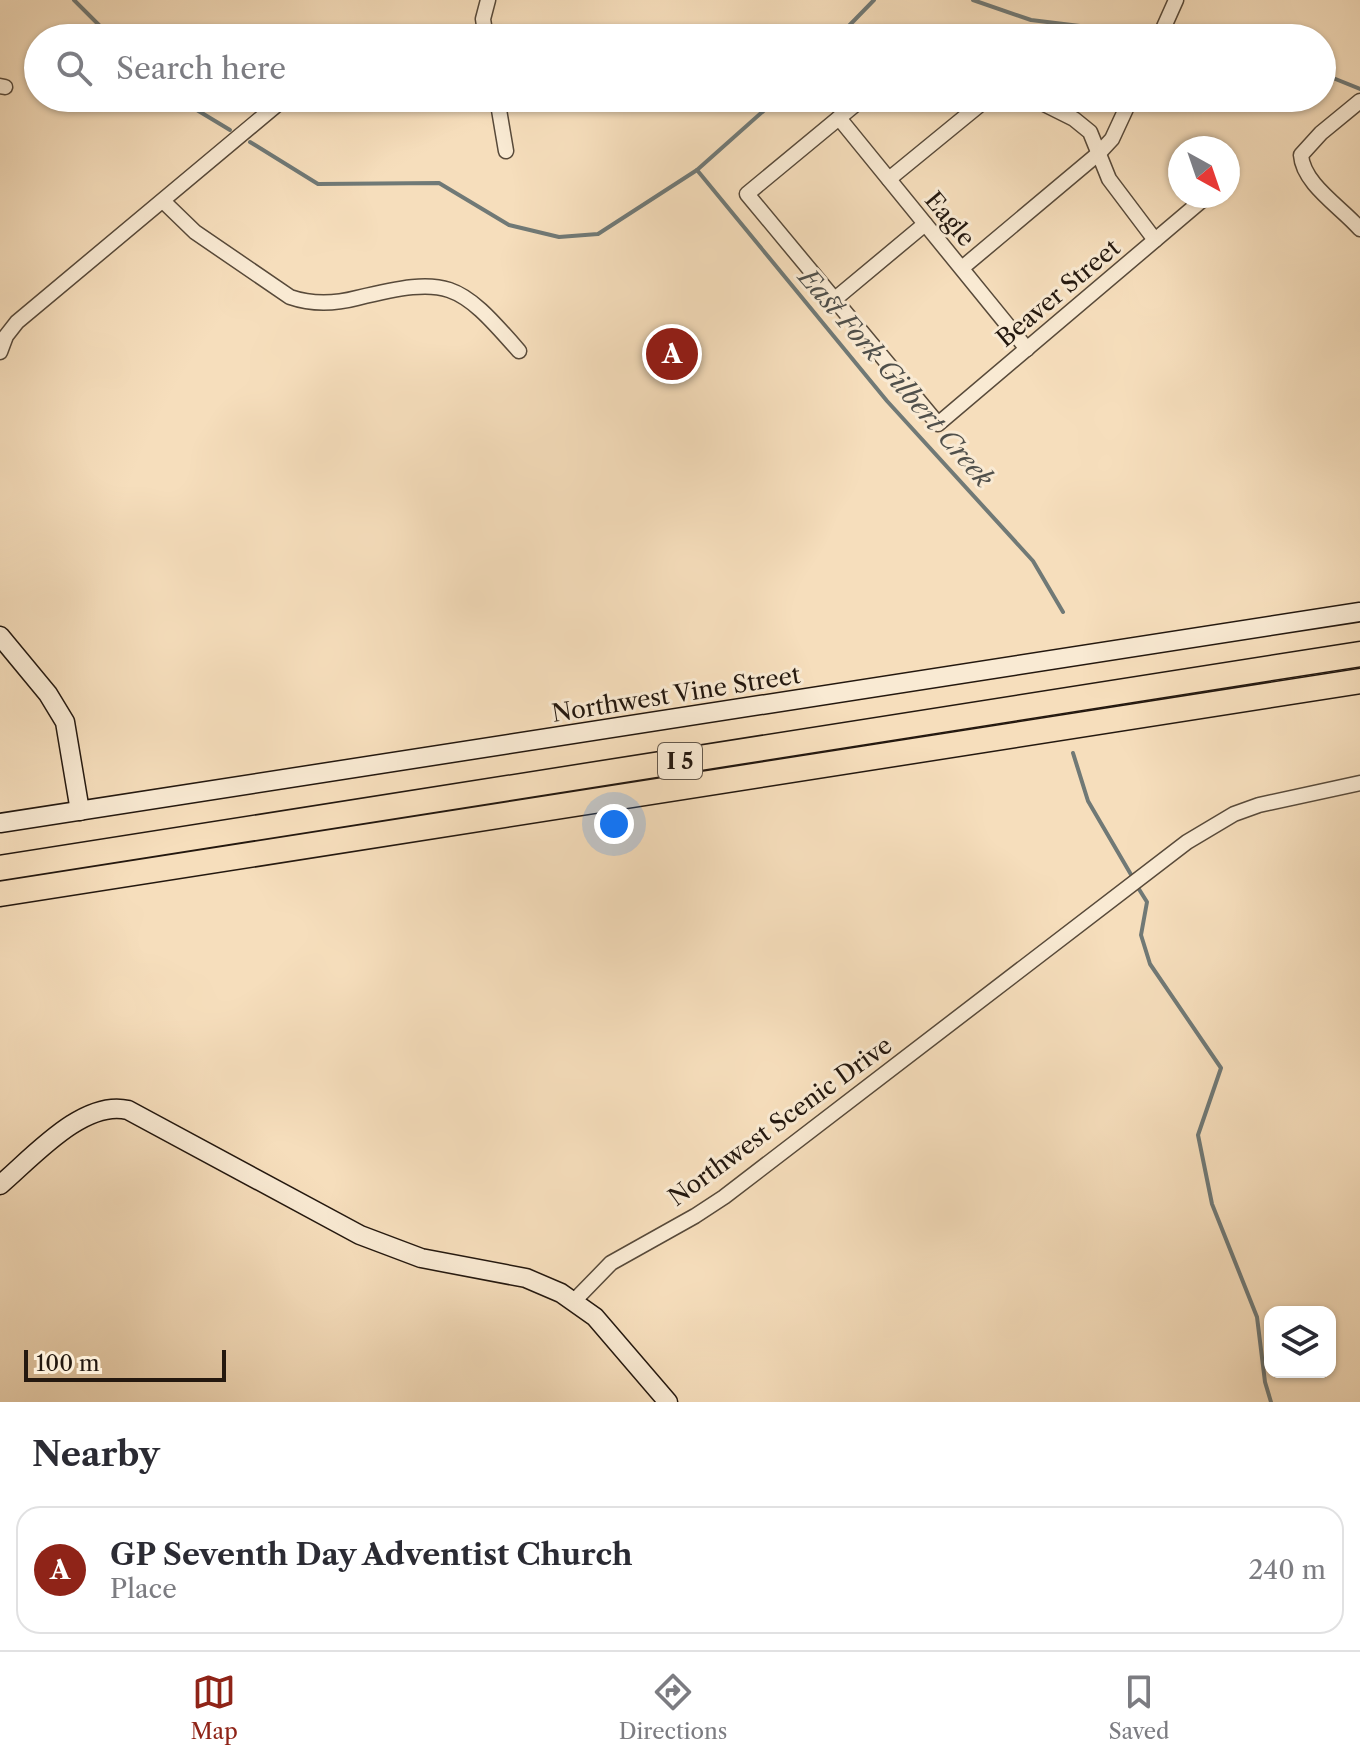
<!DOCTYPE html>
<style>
:root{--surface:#fff;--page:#f2f2f3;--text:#2b2b33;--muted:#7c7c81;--line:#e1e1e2;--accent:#8f2418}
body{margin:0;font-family:"Libre Caslon Text",serif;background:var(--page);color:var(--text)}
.controls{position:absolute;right:24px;bottom:24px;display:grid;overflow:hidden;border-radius:16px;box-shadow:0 2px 6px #0004}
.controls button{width:72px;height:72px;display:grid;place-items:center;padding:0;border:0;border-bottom:2px solid var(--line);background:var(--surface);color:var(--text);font:40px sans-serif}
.compass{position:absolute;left:1168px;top:136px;width:72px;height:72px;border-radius:50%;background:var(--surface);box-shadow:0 2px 6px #0004;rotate:140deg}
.scale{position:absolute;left:24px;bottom:20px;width:202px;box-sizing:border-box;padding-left:8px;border:4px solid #24180f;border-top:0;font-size:22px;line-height:28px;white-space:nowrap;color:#24180f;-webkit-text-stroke:6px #f9ead3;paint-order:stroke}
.you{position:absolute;left:614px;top:824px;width:28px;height:28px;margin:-20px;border:6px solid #fff;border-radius:50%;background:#1a73e8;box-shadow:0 0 0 12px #1a73e833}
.badge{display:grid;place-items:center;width:52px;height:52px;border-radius:50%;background:var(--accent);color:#fff;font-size:26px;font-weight:700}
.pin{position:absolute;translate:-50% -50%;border:4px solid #fff;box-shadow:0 2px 8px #0006}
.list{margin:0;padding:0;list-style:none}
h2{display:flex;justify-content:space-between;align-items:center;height:104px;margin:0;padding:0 32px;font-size:34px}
h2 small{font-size:26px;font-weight:400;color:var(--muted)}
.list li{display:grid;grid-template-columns:52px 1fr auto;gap:24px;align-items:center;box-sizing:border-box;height:128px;margin:0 16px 16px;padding:0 16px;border:2px solid var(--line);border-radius:24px}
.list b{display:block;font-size:30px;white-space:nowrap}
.list p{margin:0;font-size:26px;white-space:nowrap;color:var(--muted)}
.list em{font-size:26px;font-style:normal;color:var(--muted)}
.icon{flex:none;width:44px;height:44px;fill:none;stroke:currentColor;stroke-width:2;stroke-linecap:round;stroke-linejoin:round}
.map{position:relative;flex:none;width:1360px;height:1402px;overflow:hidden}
.search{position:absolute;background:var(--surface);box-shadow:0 2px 6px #0004;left:24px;right:24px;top:24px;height:88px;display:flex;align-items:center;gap:20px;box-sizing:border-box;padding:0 28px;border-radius:44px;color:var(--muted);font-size:30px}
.sheet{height:248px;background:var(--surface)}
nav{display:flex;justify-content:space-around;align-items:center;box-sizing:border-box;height:112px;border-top:2px solid var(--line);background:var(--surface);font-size:22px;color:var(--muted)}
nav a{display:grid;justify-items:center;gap:4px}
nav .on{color:var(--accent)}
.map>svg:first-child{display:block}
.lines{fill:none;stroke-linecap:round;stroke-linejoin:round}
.stream{stroke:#707976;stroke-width:4}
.street-casing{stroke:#584a3a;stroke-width:17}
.secondary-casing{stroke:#24180f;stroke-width:21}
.highway-casing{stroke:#24180f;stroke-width:27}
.street{stroke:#f9ead3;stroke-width:14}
.secondary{stroke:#f9ead3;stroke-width:18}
.highway{stroke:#f6debc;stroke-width:24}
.labels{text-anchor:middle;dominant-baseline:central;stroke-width:6;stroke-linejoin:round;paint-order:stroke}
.shield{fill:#f9ead3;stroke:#64574a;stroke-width:2}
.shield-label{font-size:22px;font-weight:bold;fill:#24180f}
.street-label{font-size:24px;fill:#24180f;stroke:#f9ead3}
.water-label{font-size:26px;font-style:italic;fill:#50504b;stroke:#f9ead3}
</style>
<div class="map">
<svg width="1360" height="1402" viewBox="0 0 1360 1402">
<rect width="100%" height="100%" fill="#f6debc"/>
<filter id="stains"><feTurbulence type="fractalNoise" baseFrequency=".0025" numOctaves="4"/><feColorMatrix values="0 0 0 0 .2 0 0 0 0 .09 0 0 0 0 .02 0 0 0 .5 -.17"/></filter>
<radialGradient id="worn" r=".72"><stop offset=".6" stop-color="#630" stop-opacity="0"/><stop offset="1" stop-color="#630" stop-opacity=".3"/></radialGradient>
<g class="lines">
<g class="stream">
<path d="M 74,0 L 112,38"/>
<path d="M 973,0 L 1031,20 L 1137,33 L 1152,38"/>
<path d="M 837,38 L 874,0"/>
<path d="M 1322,78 L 1333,78 L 1360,89"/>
<path d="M 177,98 L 230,130"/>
<path d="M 250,142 L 318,184 L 439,183 L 509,225 L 559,237 L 598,234 L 697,170 L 778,98"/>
<path d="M 697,170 L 887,401 L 1033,561 L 1063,612"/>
<path d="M 1073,753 L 1088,801 L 1133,878"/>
<path d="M 1137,886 L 1147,902 L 1141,935 L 1150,964 L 1221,1068 L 1198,1135 L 1212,1204 L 1257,1317 L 1265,1382 L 1271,1402"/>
</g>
<g class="street-casing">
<g id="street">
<path d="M 486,38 L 483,19 L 488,0"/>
<path d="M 1159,38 L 1176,0"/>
<path d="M 0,86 L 5,87"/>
<path d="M 417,98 L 440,102 L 472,98"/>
<path d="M 497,98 L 506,151"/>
<path d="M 863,98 L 747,194 L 938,424 L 1207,196"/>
<path d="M 1032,98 L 1074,119 L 1090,132 L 1109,179 L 1155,240"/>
<path d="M 1360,101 L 1321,133 L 1301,155 C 1303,184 1341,207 1360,229"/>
<path d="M 839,118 L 1027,349"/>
<path d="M 889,179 L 988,98"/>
<path d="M 163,201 L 195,232 L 290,297 C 313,305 334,304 357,298 C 448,276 458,281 519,351"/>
<path d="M 962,268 L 1099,153 L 1112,139 L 1131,98"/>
<path d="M 835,299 L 925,224"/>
<path d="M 0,352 L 6,336 L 17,322 L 285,98"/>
<path d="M 574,1301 L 611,1263 L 695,1216 L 724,1197 L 1187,842 L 1234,814 L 1259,805 L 1360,783"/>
</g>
</g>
<g class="secondary-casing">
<g id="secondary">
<path d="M 0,636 L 48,694 L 65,722 L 80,811"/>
<path d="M 0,823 L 1360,612"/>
<path d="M 0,1185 C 32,1158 83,1099 128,1110 L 360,1235 L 421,1258 L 526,1278 L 561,1293 L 595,1317 L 668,1402"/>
</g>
</g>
<g class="highway-casing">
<g id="highway">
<path d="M 0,868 L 1360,654"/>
<path d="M 0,894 L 1360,681"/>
</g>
</g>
<use href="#street" class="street"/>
<use href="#secondary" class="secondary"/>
<use href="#highway" class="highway"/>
</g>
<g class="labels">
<rect class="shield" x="658" y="743" width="44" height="36" rx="6"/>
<g class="shield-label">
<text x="680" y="761">I 5</text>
</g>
<g class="street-label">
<text transform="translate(950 219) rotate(50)">Eagle</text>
<text transform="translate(1058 293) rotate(-40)">Beaver Street</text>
<text transform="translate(676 694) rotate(-9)">Northwest Vine Street</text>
<text transform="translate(780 1121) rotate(-36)">Northwest Scenic Drive</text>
</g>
<g class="water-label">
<text transform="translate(896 378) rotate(49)">East Fork Gilbert Creek</text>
</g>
</g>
<rect width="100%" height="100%" filter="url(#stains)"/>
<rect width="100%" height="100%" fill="url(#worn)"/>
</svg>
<div class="controls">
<button><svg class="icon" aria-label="layers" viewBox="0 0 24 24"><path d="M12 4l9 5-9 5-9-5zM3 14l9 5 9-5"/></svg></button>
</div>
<svg class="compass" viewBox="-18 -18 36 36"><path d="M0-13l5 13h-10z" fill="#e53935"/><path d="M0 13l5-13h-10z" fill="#7c7c81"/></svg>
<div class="scale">100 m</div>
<div class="you"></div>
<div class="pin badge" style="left:672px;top:354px">A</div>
<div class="search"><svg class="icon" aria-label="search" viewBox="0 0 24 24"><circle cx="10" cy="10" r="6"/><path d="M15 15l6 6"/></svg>Search here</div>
</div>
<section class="sheet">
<h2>Nearby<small></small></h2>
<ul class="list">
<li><span class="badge">A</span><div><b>GP Seventh Day Adventist Church</b><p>Place</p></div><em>240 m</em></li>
</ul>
</section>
<nav>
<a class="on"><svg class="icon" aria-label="map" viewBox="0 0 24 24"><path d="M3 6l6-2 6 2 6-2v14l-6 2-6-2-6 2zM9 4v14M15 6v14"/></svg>Map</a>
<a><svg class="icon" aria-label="directions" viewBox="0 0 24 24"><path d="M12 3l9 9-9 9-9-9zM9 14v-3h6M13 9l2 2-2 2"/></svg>Directions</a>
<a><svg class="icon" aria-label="saved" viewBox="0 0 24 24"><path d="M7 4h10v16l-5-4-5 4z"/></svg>Saved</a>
</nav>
